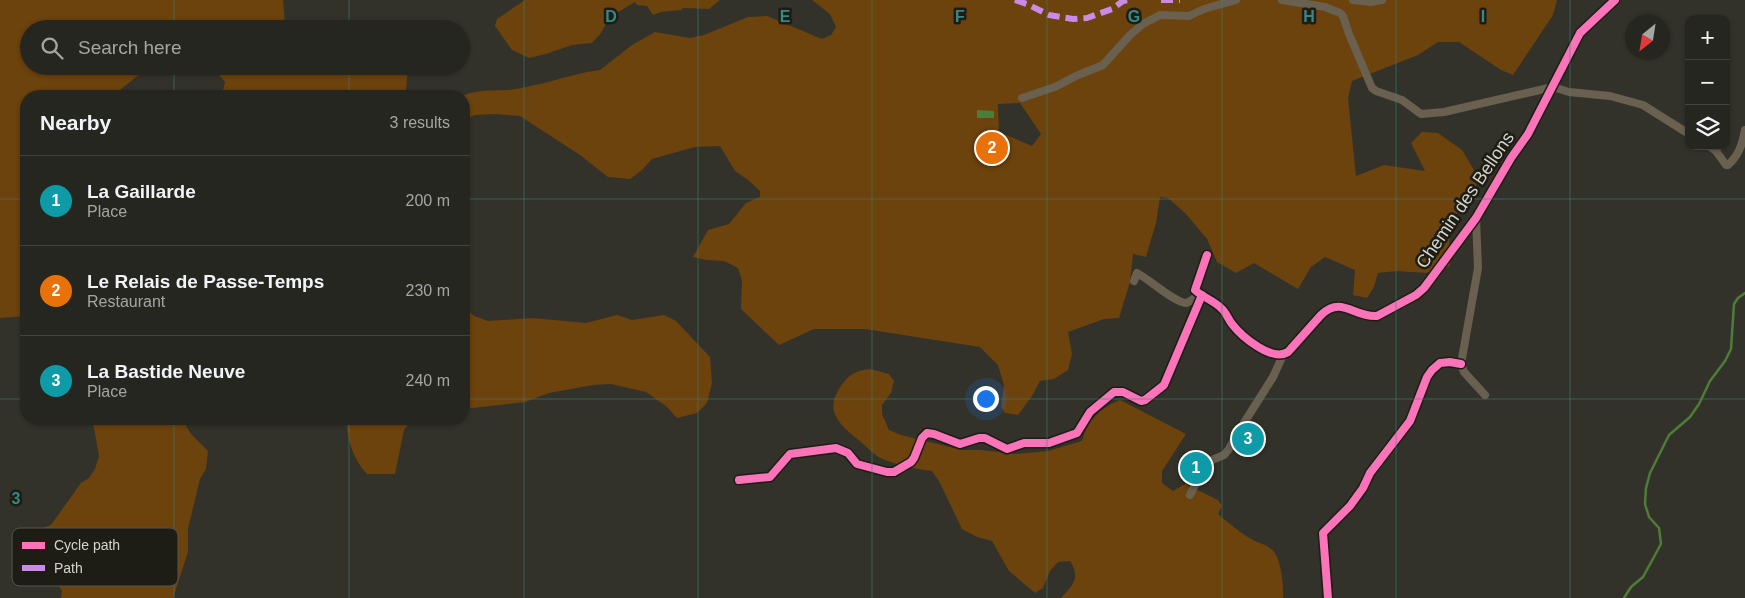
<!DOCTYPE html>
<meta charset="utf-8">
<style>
:root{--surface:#262620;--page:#32322d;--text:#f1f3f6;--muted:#a4a5a5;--line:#42433e;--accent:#b45309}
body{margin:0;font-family:Arial,sans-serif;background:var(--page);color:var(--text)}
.controls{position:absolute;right:15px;top:15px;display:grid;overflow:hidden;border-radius:10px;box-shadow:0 1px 4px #0004}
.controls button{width:45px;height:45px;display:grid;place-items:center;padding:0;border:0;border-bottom:1px solid var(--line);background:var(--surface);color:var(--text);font:25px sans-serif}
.compass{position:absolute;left:1625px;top:15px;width:45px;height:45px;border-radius:50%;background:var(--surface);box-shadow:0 1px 4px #0004;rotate:210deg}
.you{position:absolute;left:985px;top:398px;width:18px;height:18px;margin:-12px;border:4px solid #fff;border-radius:50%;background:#1a73e8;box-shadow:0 0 0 8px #1a73e833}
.badge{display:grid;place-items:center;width:32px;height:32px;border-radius:50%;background:var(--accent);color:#fff;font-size:16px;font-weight:700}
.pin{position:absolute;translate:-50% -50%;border:2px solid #fff;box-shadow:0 1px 5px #0006}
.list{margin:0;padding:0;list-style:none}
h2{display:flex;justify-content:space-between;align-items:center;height:65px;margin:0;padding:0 20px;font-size:21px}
h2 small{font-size:16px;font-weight:400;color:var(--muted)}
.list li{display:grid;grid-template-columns:32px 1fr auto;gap:15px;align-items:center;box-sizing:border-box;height:90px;padding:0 20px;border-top:1px solid var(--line)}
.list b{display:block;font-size:19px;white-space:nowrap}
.list p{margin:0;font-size:16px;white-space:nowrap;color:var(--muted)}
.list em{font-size:16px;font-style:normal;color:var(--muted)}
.icon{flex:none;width:28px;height:28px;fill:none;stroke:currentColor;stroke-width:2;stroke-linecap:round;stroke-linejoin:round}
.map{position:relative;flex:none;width:1745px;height:598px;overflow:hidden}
.search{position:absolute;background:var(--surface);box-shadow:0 1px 4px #0004;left:20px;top:20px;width:450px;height:55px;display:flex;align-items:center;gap:12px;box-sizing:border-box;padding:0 18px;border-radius:28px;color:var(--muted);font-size:19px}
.panel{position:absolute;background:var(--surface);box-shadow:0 1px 4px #0004;left:20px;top:90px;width:450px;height:335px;border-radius:20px}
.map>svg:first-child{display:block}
.green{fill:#6c420d;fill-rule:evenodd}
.water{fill:#4d7d39}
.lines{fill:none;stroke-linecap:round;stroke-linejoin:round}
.stream{stroke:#4d7d39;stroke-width:2.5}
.street{stroke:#696050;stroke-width:8}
.quiet{stroke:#ca8be6;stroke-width:6;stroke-dasharray:12 6;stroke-linecap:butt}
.cycleway-casing{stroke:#1d1c15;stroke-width:11}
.cycleway{stroke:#fb73b8;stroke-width:8}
.grid{fill:none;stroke:#378981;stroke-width:1;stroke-opacity:0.55}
.labels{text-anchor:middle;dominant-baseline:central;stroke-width:5;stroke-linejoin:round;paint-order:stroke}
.street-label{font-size:18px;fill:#d5d4cb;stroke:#1d1c15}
.key{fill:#1d1c15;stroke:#54534c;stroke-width:1}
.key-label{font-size:14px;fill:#d5d4cb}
.grid-label{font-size:16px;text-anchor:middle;font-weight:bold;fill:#378981;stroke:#1d1c15;stroke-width:5;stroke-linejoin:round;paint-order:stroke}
</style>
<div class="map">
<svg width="1745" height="598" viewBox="0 0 1745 598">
<rect width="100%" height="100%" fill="#33322a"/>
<g class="green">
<path d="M 0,0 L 283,0 L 285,25 L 303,25 L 306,29 L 29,29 L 29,66 L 150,66 L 116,93 L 96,96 L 26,96 L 26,316 L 0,318 Z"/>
<path d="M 525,0 L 726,0 L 720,0 L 709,9 L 683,8 L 681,10 L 661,12 L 653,15 L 647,6 L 637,5 L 635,2 L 610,17 L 601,33 L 592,43 L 572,45 L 546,54 L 529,58 L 512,50 L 495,26 L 497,19 Z"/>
<path d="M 812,0 L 1557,0 L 1553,15 L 1513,75 L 1501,70 L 1459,42 L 1438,42 L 1418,55 L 1352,81 L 1348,98 L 1356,176 L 1384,165 L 1425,171 L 1411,143 L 1422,132 L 1438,133 L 1462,150 L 1480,180 L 1449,225 L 1450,266 L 1426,273 L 1397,271 L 1378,273 L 1374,287 L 1367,298 L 1353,295 L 1355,270 L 1325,257 L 1311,267 L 1298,289 L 1254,263 L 1236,273 L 1217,262 L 1207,239 L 1186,214 L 1168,198 L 1160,197 L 1156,223 L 1146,257 L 1133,254 L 1130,282 L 1119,318 L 1104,319 L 1068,332 L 1072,354 L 1068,370 L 1054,379 L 1040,381 L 1032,396 L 1018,415 L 1005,413 L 1001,407 L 1004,385 L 998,365 L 980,347 L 865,329 L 814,329 L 779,345 L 741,309 L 742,281 L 738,268 L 724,261 L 706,260 L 693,257 L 708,230 L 729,224 L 746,203 L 760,197 L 760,191 L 748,180 L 735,171 L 720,146 L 695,147 L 652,159 L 642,170 L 630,179 L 608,177 L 580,155 L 520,116 L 495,114 L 475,115 L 464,120 L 464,96 L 462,96 C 480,88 497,92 516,89 C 540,85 564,77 587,72 L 600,70 L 632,45 L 655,32 L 690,38 L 704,35 L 748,17 L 767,16 L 822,39 L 831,35 L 836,27 L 830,14 ZM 1020,103 L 1041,134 L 1032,146 L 999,132 L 998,104 Z"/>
<path d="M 411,20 L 411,29 L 388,29 L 400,23 Z"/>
<path d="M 206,66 L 408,66 L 406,91 L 404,96 L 214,96 L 223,91 L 225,82 L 214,69 Z"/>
<path d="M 464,307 L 474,316 L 488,321 L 533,318 L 586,323 L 617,315 L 632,320 L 664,315 L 676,321 L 710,357 L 712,383 L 707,403 L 697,413 L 677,418 L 666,406 L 646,392 L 611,384 L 593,385 L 549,393 L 525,402 L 464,409 Z"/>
<path d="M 870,369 L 889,374 L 894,381 L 891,393 L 882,405 L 882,414 L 889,430 L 901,435 L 962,450 L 981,450 L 1016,454 L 1048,451 L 1082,441 C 1087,421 1100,408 1120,400 L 1186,434 L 1162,471 L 1162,483 L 1173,491 L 1185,484 L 1218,500 L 1222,506 L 1218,514 C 1229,523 1240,533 1253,540 C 1260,544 1269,545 1274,552 C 1281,560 1284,587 1283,598 L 1061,598 C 1073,585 1081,578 1070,561 L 1058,562 L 1050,571 L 1043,588 L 1035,593 L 1009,571 L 992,541 L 977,537 L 962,529 L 939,481 L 932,471 C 916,469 898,465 883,459 C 875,456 868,448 861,442 C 844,428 823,413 839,389 C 848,375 854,371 870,369 Z"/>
<path d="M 90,419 L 182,419 L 191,434 L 208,451 L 206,469 L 200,479 L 188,529 L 188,552 L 173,598 L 61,598 L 62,591 L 48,569 L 22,548 L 19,542 L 36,530 L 51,525 L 81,483 L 89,478 L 95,469 L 99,456 L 94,428 ZM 60,538 L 83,551 L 85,556 L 73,579 L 60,573 L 60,562 L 51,555 Z"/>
<path d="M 346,419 L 412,419 L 404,430 L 395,474 L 367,474 C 352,458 348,440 346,419 Z"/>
</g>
<path class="water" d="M 977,110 L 994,111 L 994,118 L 977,118 Z"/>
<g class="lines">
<path class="stream" d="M 1624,598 L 1631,587 L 1643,577 L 1661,544 L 1659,528 L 1649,517 L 1645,504 L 1646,488 L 1650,473 L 1669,435 L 1690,417 L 1699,404 L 1710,381 L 1725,361 L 1731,349 L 1734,304 L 1738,298 L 1745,293"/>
<g class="street">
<path d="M 1282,0 L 1325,7 L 1340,13 L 1343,16 L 1349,34 L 1372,88 L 1376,91 L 1402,100 L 1421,114 L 1444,112 L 1553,87 L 1569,92 L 1610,96 L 1643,105 L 1689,134"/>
<path d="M 1353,0 L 1371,2 L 1382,0"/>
<path d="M 1022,98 L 1055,87 L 1076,76 L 1103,65 L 1130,35 L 1143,24 L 1160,15 L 1189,16 L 1204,9 L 1236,0"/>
<path d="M 1709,146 L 1716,151 L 1726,165 L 1728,165 C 1739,155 1742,145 1745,130"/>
<path d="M 1476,218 L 1478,268 L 1461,364 L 1464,372 L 1485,395"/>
<path d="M 1207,255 L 1195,290 C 1202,297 1213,300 1221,308 C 1226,312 1228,319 1232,324 C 1242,337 1272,362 1288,352 L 1321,315 C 1342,295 1354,318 1377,316 L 1416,295 L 1424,288 L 1476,218 L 1511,158 L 1528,134 L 1580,33 L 1615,0"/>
<path d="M 1134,281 L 1137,273 C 1149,279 1175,303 1186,303 C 1190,302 1196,297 1200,294"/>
<path d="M 739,480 L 770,477 L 790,454 L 836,448 L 848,453 L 857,464 L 887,472 L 894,472 L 911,462 L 914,458 L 922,438 L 927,433 L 934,434 L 960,444 L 979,438 L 985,438 L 1007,449 L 1024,443 L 1049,443 L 1077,433 L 1090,412 L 1114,392 L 1123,392 L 1141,401 L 1145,400 L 1164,385 L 1202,295"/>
<path d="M 1190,495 L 1203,469 L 1212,460 L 1224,455 L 1229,449 L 1237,434 L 1273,377 L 1283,355"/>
<path d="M 1328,598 L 1323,533 L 1350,506 L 1363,488 L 1370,473 L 1410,421 L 1427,377 L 1432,370 L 1440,363 L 1450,362 L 1461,364"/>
</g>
<g class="quiet">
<path d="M 1015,0 L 1027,4 L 1049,15 L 1073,19 L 1087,18 L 1112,9 L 1123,1 L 1130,0"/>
<path d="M 1161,0 L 1180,0"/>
</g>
<g class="cycleway-casing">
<g id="cycleway">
<path d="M 1207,255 L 1195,290 C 1202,297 1213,300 1221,308 C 1226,312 1228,319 1232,324 C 1242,337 1272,362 1288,352 L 1321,315 C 1342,295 1354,318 1377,316 L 1416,295 L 1424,288 L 1476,218 L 1511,158 L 1528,134 L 1580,33 L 1615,0"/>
<path d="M 739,480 L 770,477 L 790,454 L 836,448 L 848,453 L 857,464 L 887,472 L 894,472 L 911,462 L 914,458 L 922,438 L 927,433 L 934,434 L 960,444 L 979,438 L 985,438 L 1007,449 L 1024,443 L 1049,443 L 1077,433 L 1090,412 L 1114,392 L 1123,392 L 1141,401 L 1145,400 L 1164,385 L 1202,295"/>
<path d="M 1328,598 L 1323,533 L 1350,506 L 1363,488 L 1370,473 L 1410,421 L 1427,377 L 1432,370 L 1440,363 L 1450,362 L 1461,364"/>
</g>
</g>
<use href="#cycleway" class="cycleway"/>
</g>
<path class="grid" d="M 174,0 L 174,29M 349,0 L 349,29M 524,0 L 524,598M 698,0 L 698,598M 872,0 L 872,598M 1047,0 L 1047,598M 1222,0 L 1222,598M 1396,0 L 1396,598M 1570,0 L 1570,598M 174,66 L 174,96M 349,66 L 349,96M 0,199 L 26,199M 464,199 L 1745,199M 0,399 L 26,399M 464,399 L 1745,399M 174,419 L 174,598M 349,419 L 349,598"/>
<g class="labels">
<g class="street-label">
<text transform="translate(1465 200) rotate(-56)">Chemin des Bellons</text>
</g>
</g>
<rect x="12" y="528" width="166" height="58" rx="8" class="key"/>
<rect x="22" y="542" width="23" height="7" fill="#fb73b8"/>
<rect x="22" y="565" width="23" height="6" fill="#ca8be6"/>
<g class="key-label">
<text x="54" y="550">Cycle path</text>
<text x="54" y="573">Path</text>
</g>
<g class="grid-label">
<text x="611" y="22">D</text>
<text x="785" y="22">E</text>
<text x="960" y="22">F</text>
<text x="1134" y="22">G</text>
<text x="1309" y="22">H</text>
<text x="1483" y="22">I</text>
<text x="16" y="504">3</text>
</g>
</svg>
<div class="controls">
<button>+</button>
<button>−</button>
<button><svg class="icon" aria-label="layers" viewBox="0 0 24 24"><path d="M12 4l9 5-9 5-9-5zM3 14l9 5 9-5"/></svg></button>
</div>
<svg class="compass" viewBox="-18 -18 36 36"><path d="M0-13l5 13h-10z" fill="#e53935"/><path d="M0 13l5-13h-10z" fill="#a4a5a5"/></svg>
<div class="you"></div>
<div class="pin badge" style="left:1196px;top:468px;background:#0f9aa8">1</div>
<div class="pin badge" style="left:992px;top:148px;background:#e8710a">2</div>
<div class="pin badge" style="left:1248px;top:439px;background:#0f9aa8">3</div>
<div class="search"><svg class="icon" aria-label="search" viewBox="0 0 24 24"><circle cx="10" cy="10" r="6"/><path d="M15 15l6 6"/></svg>Search here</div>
<section class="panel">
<h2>Nearby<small>3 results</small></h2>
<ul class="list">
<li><span class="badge" style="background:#0f9aa8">1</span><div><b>La Gaillarde</b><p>Place</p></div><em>200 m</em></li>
<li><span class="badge" style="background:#e8710a">2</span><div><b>Le Relais de Passe-Temps</b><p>Restaurant</p></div><em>230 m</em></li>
<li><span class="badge" style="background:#0f9aa8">3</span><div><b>La Bastide Neuve</b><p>Place</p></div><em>240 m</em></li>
</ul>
</section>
</div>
